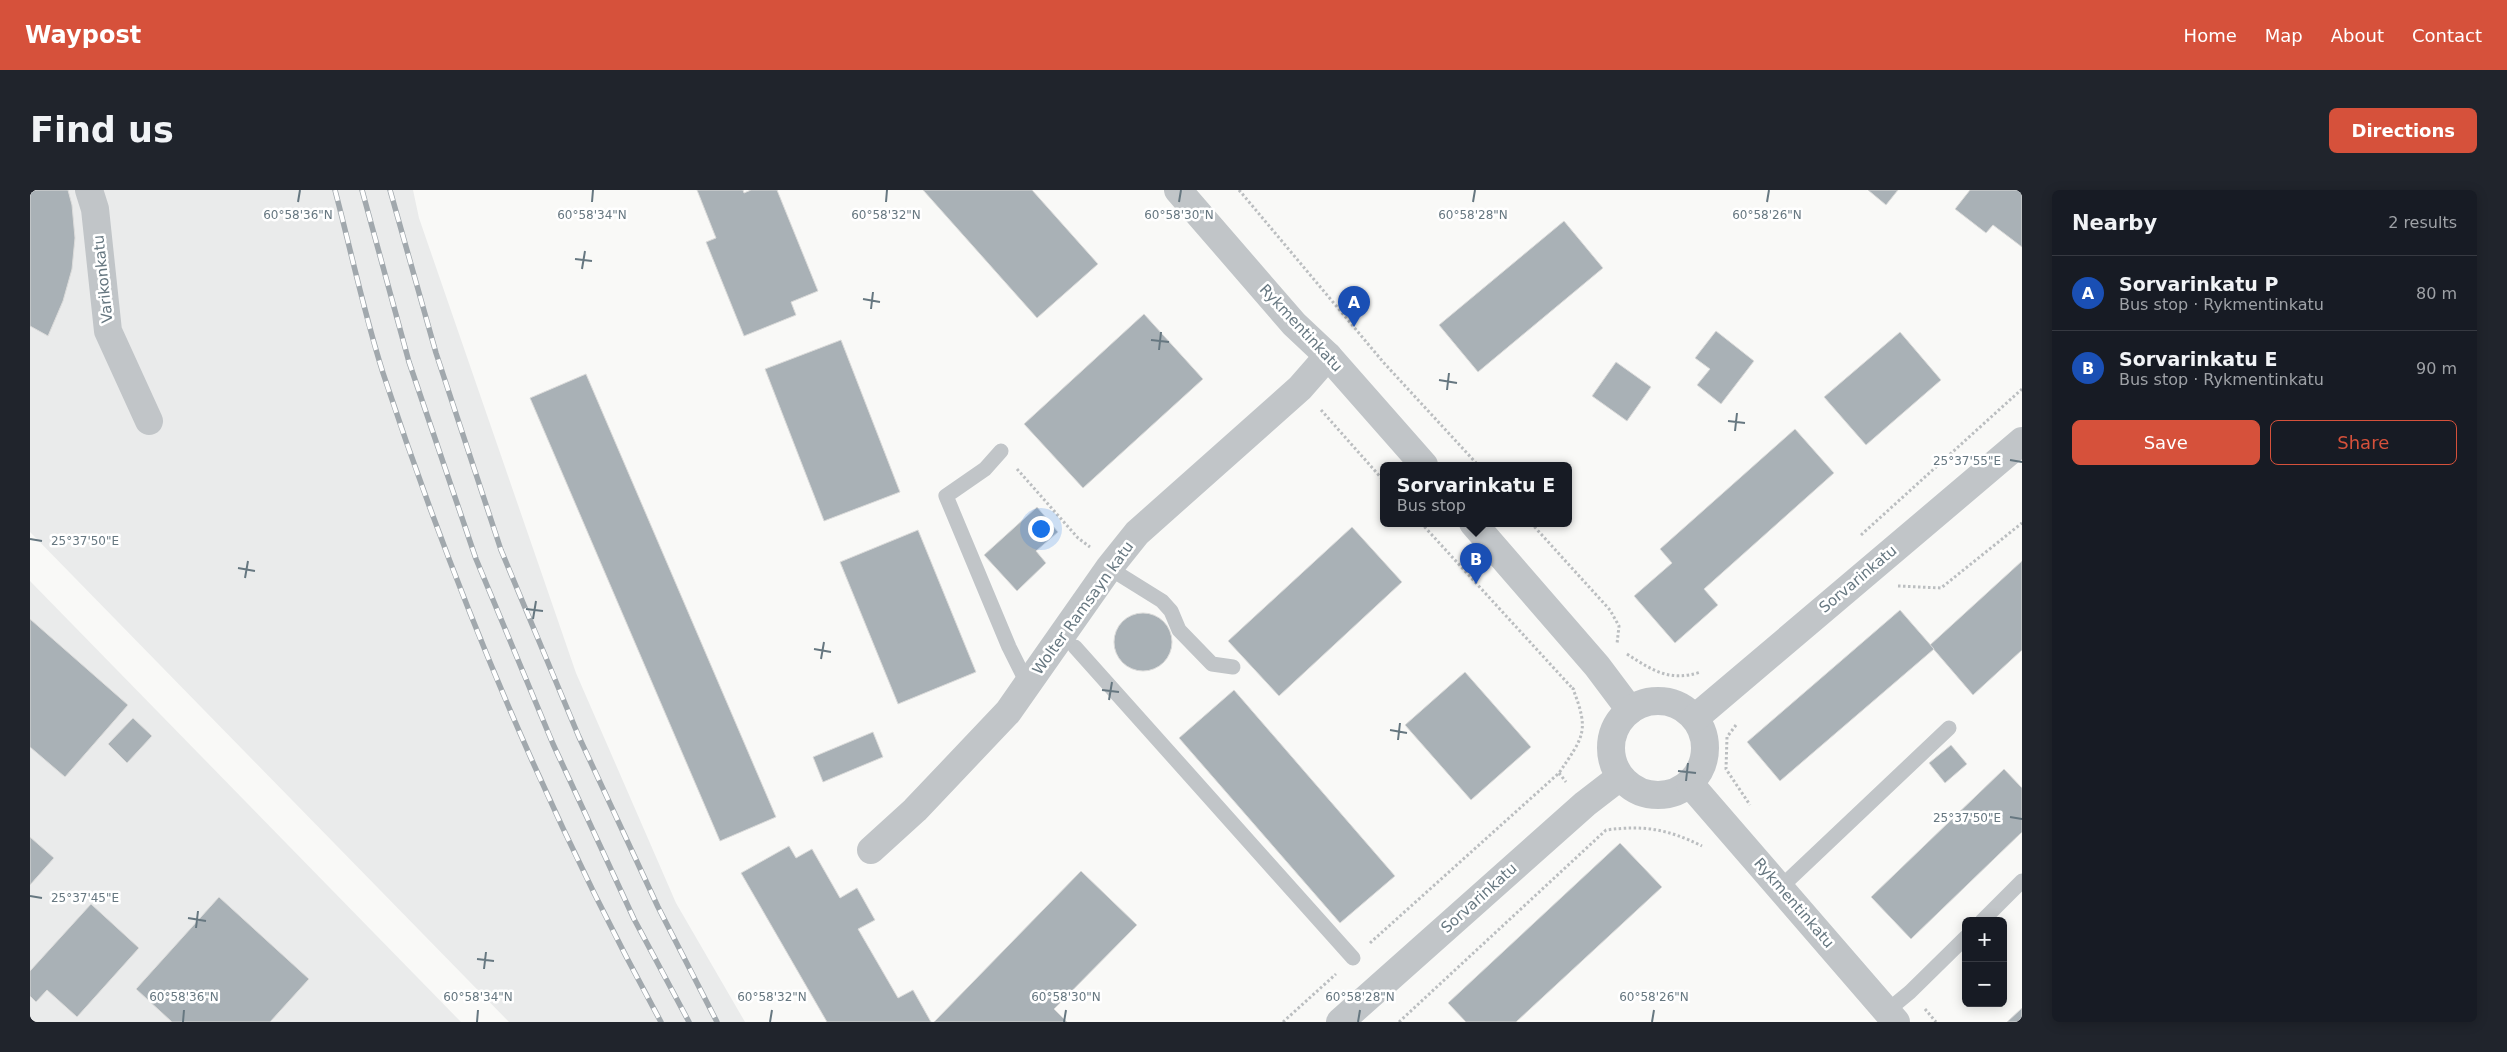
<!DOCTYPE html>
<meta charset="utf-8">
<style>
:root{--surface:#171b24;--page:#20242c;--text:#f1f3f6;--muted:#9ea1a6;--line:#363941;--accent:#d6513b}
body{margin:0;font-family:"DejaVu Sans",sans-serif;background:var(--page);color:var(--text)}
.controls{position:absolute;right:15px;bottom:15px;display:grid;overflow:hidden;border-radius:8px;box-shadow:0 2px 12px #0003}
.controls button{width:45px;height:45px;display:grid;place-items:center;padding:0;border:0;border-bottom:1px solid var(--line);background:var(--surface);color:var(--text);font:25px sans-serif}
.you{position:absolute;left:1010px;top:338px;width:18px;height:18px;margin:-12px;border:4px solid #fff;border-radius:50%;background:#1a73e8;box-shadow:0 0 0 8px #1a73e833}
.badge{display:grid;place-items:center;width:32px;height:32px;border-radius:50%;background:var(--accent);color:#fff;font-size:16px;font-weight:700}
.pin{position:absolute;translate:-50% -41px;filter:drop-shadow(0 1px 2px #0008)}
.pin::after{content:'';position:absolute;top:26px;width:18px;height:15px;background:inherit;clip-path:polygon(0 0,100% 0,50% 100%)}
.popup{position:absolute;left:1350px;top:272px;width:192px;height:65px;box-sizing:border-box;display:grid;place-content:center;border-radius:8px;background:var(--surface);filter:drop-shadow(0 1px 4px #0005);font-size:16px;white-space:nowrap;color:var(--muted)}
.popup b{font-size:19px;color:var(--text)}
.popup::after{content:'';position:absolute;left:50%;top:100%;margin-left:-10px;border:10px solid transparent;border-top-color:var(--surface)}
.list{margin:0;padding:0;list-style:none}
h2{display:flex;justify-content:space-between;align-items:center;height:65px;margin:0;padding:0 20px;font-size:21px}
h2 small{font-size:16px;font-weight:400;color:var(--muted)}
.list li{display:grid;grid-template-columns:32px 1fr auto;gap:15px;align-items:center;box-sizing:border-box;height:75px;padding:0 20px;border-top:1px solid var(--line)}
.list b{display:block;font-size:19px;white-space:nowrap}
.list p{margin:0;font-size:16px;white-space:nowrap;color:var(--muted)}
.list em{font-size:16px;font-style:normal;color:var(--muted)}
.actions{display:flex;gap:10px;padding:15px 20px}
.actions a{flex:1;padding:11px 0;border:1px solid var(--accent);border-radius:8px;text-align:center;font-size:18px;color:var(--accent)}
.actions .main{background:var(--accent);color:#fff}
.map{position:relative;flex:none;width:1992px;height:832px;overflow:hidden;border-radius:8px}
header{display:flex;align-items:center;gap:30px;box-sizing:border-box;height:70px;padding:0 25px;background:var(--accent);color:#fff}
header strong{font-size:24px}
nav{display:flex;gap:28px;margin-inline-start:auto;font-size:18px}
.intro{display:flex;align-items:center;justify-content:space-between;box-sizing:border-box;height:120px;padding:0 30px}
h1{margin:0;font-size:35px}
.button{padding:12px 22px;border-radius:8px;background:var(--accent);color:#fff;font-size:18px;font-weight:700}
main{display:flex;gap:30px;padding:0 30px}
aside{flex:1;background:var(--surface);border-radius:8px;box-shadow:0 2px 12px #0003}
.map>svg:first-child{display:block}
.built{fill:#eaebeb}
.building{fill:#a9b1b6;stroke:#dbdbda}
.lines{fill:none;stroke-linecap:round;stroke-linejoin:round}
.path{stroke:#bbbec0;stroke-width:3;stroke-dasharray:2.5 2.5;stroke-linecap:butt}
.lane{stroke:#c1c5c8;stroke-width:15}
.street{stroke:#c1c5c8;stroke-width:28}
.rail-casing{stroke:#a1a8ad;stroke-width:5.5}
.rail{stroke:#fff;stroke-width:4;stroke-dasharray:11;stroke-linecap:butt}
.ticks{fill:none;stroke:#667780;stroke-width:2}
.labels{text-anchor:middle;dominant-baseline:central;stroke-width:5;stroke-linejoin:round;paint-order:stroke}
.street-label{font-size:15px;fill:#667780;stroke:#fff}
.ticks-label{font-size:12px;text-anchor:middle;fill:#667780;stroke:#fff;stroke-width:5;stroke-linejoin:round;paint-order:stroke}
</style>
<header>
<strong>Waypost</strong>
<nav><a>Home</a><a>Map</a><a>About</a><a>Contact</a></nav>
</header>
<div class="intro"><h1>Find us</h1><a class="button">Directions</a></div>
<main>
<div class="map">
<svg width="1992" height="832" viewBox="0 0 1992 832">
<rect width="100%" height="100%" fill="#f9f9f7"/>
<g class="built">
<path d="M 0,0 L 383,0 L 389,28 L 546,483 L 646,713 L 715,832 L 479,832 L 0,342 Z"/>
<path d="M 0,391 L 431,832 L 0,832 Z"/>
</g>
<g class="building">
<path d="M 0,0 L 38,0 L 42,15 L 45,48 L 42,79 L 33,111 L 18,146 L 0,136 Z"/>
<path d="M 667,0 L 713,0 L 714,3 L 721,0 L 747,0 L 788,101 L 761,112 L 766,125 L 714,146 L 676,52 L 686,48 Z"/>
<path d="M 893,0 L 1002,0 L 1068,74 L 1007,128 Z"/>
<path d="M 1838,0 L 1868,0 L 1856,15 Z"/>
<path d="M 1940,0 L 1992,0 L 1992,57 L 1963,35 L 1956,43 L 1925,19 Z"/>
<path d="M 1534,31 L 1573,78 L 1448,182 L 1409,135 Z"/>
<path d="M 1114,124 L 1173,189 L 1053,298 L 994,234 Z"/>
<path d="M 1686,141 L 1724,171 L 1691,214 L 1667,195 L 1680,179 L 1665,168 Z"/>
<path d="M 1870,142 L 1911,190 L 1836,255 L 1794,207 Z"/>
<path d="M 811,150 L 870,302 L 794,331 L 735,179 Z"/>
<path d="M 1586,172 L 1621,197 L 1597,231 L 1562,206 Z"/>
<path d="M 556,184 L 746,627 L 690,651 L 500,208 Z"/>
<path d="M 1765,239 L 1804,283 L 1674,399 L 1688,415 L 1645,453 L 1604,406 L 1642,373 L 1630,359 Z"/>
<path d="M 1007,317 L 1028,342 L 1006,361 L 1016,373 L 987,401 L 954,365 Z"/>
<path d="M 1322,337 L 1372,392 L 1249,506 L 1198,451 Z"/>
<path d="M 888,340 L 946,482 L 868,514 L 810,372 Z"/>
<path d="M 1992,371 L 1992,460 L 1943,505 L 1900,455 Z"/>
<path d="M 1870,420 L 1904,459 L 1750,591 L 1717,552 Z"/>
<circle cx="1113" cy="452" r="29"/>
<path d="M 0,429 L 98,515 L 35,587 L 0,557 Z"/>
<path d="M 1435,482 L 1501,557 L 1441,610 L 1375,535 Z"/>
<path d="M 1204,500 L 1365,686 L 1310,733 L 1149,548 Z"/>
<path d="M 103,528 L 122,546 L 97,573 L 78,554 Z"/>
<path d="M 843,542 L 853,567 L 793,592 L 783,567 Z"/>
<path d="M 1921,555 L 1937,574 L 1915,593 L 1899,573 Z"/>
<path d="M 1974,579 L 1992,598 L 1992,642 L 1881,749 L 1841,707 Z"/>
<path d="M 0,647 L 24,668 L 0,695 Z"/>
<path d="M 1590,653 L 1632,697 L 1486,832 L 1436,832 L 1418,813 Z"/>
<path d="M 759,656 L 766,668 L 782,659 L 810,708 L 827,698 L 845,730 L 828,739 L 868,808 L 883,800 L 901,832 L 797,832 L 711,683 Z"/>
<path d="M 1051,681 L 1107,735 L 1024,819 L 1037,832 L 904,832 Z"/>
<path d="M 189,707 L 279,789 L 240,832 L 142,832 L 106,799 Z"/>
<path d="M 61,714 L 109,758 L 47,827 L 17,800 L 6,812 L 0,806 L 0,781 Z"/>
<path d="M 1992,818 L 1992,832 L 1977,832 Z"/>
</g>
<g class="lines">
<g class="path">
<path d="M 1209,0 L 1354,173 L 1448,275"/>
<path d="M 1291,220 L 1354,291"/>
<path d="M 987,279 L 1048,348 L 1060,357"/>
<path d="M 1391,333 L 1543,499"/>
<path d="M 1501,333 L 1580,420 L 1589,436 L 1587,454"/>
<path d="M 1831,345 L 1992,199"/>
<path d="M 1868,396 L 1911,398 L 1992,333"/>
<path d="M 1597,464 C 1623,481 1640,492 1671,482"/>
<path d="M 1706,535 L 1697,547 L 1696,579 L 1720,615"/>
<path d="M 1529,583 L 1536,592"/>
<path d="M 1340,753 L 1529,583 C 1553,547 1560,542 1543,499 L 1545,497"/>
<path d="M 1895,819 L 1906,832"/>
<path d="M 1253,832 L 1306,784"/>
<path d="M 1369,832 L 1576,640 C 1615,635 1637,639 1672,656"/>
</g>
<g class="lane">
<path d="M 971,261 L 955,279 L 916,306 L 979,457 L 998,495"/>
<path d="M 1079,378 L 1132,411 L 1141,421 L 1149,440 L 1182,474 L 1203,477"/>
<path d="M 1045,457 L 1323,768"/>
<path d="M 1751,697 L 1919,538"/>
<path d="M 1952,731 L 1992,691"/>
<path d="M 1857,821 L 1880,802 L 1936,747"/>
</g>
<g class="street">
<path d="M 59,0 L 65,19 L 78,141 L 119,231"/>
<path d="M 1148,0 L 1264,134 L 1298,166 L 1394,275"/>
<path d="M 1443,333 L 1567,476 L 1600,520"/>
<circle cx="1628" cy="558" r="47"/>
<path d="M 1665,528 L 1992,251"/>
<path d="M 1660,594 L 1866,832"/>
<path d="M 841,660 L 885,620 L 978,522 L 1079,378 L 1107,343 L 1270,198 L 1298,166"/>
<path d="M 1310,832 L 1555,614 L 1590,587"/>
</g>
<g class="rail-casing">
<g id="rail">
<path d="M 305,0 C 321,61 334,123 353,183 C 427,407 518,625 631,832"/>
<path d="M 332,0 L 379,172 L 446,369 L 523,554 L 604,729 L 659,832"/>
<path d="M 360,0 L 406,163 L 471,360 L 549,547 L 628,717 L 687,832"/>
</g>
</g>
<use href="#rail" class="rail"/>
</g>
<path class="ticks" d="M 268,12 L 270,0M 562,12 L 563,0M 856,12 L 857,0M 1149,12 L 1151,0M 1443,12 L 1445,0M 1737,12 L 1739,0M 545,69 L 562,71M 552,79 L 555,61M 833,109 L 850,112M 841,119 L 843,102M 1121,150 L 1139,152M 1129,160 L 1131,142M 1409,190 L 1427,193M 1417,200 L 1419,183M 1698,231 L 1715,233M 1705,241 L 1707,223M 1980,270 L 1992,272M 0,349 L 12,351M 208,378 L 225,381M 215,388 L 218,371M 496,419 L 513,421M 503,429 L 506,411M 784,459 L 801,462M 791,469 L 794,452M 1072,500 L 1089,502M 1079,510 L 1082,492M 1360,540 L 1377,543M 1368,550 L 1370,533M 1648,581 L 1666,583M 1656,591 L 1658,573M 1980,627 L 1992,629M 0,706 L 12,708M 158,728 L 176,731M 166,738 L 168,721M 447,769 L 464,771M 454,779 L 456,762M 153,832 L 154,820M 447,832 L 448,820M 740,832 L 742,820M 1034,832 L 1036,820M 1328,832 L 1330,820M 1622,832 L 1624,820"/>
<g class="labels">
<g class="street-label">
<text transform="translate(73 89) rotate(-96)">Varikonkatu</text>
<text transform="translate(1271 138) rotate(47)">Rykmentinkatu</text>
<text transform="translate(1828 389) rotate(-40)">Sorvarinkatu</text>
<text transform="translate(1053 418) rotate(-54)">Wolter Ramsayn katu</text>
<text transform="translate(1449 708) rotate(-42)">Sorvarinkatu</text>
<text transform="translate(1764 713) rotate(49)">Rykmentinkatu</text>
</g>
</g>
<g class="ticks-label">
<text x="268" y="29">60°58'36"N</text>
<text x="562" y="29">60°58'34"N</text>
<text x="856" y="29">60°58'32"N</text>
<text x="1149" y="29">60°58'30"N</text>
<text x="1443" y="29">60°58'28"N</text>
<text x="1737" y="29">60°58'26"N</text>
<text x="1937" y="275">25°37'55"E</text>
<text x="55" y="355">25°37'50"E</text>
<text x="1937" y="632">25°37'50"E</text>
<text x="55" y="712">25°37'45"E</text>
<text x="154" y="811">60°58'36"N</text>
<text x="448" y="811">60°58'34"N</text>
<text x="742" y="811">60°58'32"N</text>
<text x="1036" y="811">60°58'30"N</text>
<text x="1330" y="811">60°58'28"N</text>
<text x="1624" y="811">60°58'26"N</text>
</g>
</svg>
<div class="controls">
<button>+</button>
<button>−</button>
</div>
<div class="you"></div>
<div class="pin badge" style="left:1324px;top:137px;background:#1a4fb4">A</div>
<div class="pin badge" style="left:1446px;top:394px;background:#1a4fb4">B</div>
<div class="popup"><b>Sorvarinkatu E</b>Bus stop</div>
</div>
<aside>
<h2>Nearby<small>2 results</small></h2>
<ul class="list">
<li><span class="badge" style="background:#1a4fb4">A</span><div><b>Sorvarinkatu P</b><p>Bus stop · Rykmentinkatu</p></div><em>80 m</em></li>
<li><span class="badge" style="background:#1a4fb4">B</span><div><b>Sorvarinkatu E</b><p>Bus stop · Rykmentinkatu</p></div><em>90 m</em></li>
</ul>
<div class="actions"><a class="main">Save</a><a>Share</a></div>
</aside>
</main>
